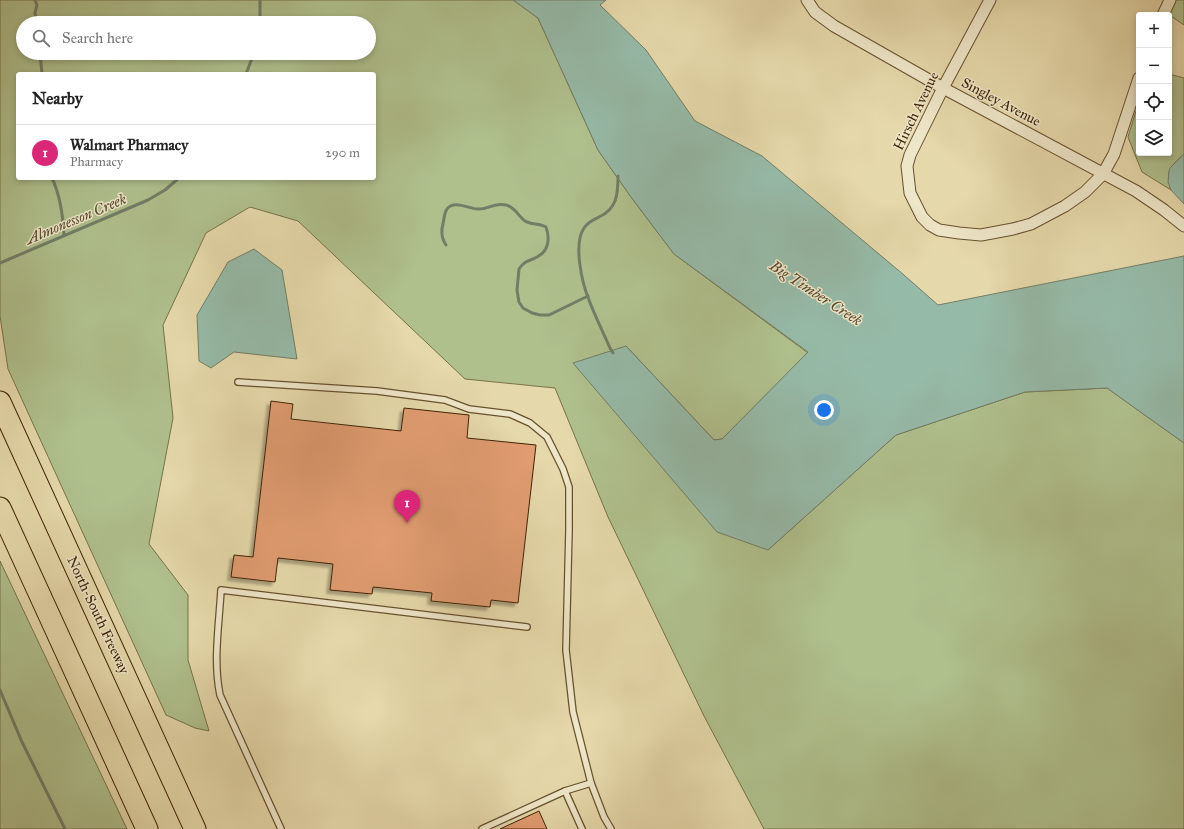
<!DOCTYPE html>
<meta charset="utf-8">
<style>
:root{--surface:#fff;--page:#f6f6f6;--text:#222;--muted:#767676;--line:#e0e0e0;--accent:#db2777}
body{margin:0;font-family:"IM FELL Great Primer",serif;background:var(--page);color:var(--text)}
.controls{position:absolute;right:12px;top:12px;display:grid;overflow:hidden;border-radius:4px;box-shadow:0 2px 6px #0003}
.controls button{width:36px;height:36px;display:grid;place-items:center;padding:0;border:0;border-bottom:1px solid var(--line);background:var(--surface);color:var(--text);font:20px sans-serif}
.you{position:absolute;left:824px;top:410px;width:14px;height:14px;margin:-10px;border:3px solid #fff;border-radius:50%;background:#1a73e8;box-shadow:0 0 0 6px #1a73e833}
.badge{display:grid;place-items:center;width:26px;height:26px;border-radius:50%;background:var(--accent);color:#fff;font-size:13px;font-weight:700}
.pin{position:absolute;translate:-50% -33px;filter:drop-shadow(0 1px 2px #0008)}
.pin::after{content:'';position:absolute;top:21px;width:14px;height:12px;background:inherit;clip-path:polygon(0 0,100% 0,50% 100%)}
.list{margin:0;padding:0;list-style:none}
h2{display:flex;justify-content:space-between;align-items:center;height:52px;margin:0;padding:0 16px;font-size:17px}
h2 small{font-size:13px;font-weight:400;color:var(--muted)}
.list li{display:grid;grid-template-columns:26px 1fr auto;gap:12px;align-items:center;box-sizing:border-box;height:56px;padding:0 16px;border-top:1px solid var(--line)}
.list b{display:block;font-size:15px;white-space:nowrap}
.list p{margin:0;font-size:13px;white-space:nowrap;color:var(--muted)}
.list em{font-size:13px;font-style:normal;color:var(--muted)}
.icon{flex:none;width:22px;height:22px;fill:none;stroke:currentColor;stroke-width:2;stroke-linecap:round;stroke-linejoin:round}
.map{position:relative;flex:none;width:1184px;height:829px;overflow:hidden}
.search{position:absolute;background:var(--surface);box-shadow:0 2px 6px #0003;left:16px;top:16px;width:360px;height:44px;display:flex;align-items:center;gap:10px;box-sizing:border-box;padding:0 14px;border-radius:22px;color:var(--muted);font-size:15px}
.panel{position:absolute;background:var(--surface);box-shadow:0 2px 6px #0003;left:16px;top:72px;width:360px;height:108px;border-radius:4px}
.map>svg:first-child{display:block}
.green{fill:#afc08d;stroke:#777249;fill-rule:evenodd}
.water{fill:#96baa8;stroke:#737e67}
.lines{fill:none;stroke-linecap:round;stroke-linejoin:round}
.stream{stroke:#737e67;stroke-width:3}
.building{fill:#e19c71;stroke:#3f2305;filter:url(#shadow)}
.lane-casing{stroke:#68502e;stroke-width:8}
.street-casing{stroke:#68502e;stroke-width:13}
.highway-casing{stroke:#3f2305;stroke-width:23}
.lane{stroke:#eee6c8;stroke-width:5.5}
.street{stroke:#eee6c8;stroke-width:11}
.highway{stroke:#e5d8aa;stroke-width:21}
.labels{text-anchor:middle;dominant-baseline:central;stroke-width:3;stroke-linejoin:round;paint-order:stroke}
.street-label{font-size:14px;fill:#3f2305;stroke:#eee6c8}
.water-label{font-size:15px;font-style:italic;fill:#55492e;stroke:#eee6c8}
</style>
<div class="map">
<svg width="1184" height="829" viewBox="0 0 1184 829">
<defs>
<filter id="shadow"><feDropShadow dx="-3.5" dy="3.5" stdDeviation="1" flood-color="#0004"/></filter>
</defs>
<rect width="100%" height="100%" fill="#e5d8aa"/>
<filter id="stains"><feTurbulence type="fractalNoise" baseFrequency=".005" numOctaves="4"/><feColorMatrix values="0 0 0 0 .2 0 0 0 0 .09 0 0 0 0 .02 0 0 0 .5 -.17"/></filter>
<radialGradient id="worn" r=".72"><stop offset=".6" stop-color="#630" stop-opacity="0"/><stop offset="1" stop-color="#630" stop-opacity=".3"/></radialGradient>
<g class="green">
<path d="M 0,0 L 513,0 L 538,18 L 598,150 L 631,197 L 674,254 L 808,353 L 722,439 L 714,440 L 626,346 L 768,550 L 896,435 L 1025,392 L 1107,388 L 1184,443 L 1184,829 L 764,829 L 704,716 L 608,517 L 555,388 L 465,379 L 298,221 L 250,207 L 206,233 L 163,325 L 173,418 L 149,544 L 188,595 L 188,660 L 209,731 L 195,728 L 166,715 L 8,369 L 0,316 ZM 23,23 L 369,23 L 369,53 L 23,53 ZM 18,74 L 374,74 L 374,178 L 18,178 Z"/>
<path d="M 1167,0 L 1184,0 L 1184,25 L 1162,10 Z"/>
<path d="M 1169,74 L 1184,78 L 1184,154 C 1170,167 1165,170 1171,190 L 1142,172 L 1128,137 L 1139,101 L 1139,153 L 1169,153 Z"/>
<path d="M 0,561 L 127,829 L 0,829 Z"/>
</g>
<g class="water">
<path d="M 513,0 L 606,0 L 600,5 L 646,50 L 695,121 L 762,156 L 904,275 L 938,305 L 1184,256 L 1184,443 L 1107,388 L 1025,392 L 896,435 L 768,550 L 717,532 L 573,363 L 626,346 L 714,440 L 722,439 L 808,352 L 674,254 L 631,197 L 598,150 L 538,18 Z"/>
<path d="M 1184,154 L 1184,204 L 1171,190 L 1168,182 L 1169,171 L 1170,168 Z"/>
<path d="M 254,249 L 282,270 L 297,359 L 234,352 L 211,368 L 199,361 L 197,315 L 228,262 Z"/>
</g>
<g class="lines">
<g class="stream">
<path d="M 35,0 L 37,5 L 35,13 L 37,23"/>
<path d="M 260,0 L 260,23"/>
<path d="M 40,53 L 42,74"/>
<path d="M 246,74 L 254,53"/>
<path d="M 52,178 C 60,195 63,216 64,235"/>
<path d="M 446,245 C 442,239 441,231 443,224 C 444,220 444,213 447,209 C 454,199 471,210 479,209 C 489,209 495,202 506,205 C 515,207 518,216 525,221 C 531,225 539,223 546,227 C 550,238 549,251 537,257 C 528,262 525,260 519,269 L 517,290 L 519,302 L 523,308 L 532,313 L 540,315 L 549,315 L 588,296"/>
<path d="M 0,263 L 148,200 L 165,190 L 179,178"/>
<path d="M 613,353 L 610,348 C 603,332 595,316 589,300 C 582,283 573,244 584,228 C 588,222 593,220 599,217 C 617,209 618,194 618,176"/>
<path d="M 0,690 L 22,742 L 65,829"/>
</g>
</g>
<g class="building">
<path d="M 271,401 L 293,404 L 291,419 L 401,431 L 404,408 L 469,415 L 467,438 L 536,445 L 518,603 L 491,600 L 490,607 L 431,601 L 432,593 L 373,587 L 372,594 L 330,590 L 333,564 L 278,558 L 275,582 L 231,577 L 234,555 L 253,557 Z"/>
<path d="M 539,811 L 547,829 L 500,829 Z"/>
</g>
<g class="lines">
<g class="lane-casing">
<g id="lane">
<path d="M 238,382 L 377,391 L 445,400 L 469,409 L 510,414 L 530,423 L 547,437 L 563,469 L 569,487 L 569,530 L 566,650 L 573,712 L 591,783 L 604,817 L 611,829"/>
<path d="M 565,791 L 582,829"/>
<path d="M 281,829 L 220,695 C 213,661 219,625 221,590 L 527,627"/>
<path d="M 482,829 L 565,791 L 591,783"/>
</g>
</g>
<g class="street-casing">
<g id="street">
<path d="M 807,0 L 815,12 L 834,26 L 943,88 L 1136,191 L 1164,210 L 1184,226"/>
<path d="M 990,0 L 943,88 L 910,155 L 907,166 L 910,193 L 922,217 L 930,225 L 939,230 L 959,233 L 981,235 L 1013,229 L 1031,224 L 1065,206 L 1085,192 L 1103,174 L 1114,154 L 1139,78"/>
<path d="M 1163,15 L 1170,0"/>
</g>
</g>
<g class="highway-casing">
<g id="highway">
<path d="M 0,402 L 195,829"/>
<path d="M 0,508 L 147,829"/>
</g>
</g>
<use href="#lane" class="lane"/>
<use href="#street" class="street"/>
<use href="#highway" class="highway"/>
</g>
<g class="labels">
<g class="street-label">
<text transform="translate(1001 102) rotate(28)">Singley Avenue</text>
<text transform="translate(916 111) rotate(-64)">Hirsch Avenue</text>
<text transform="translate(98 615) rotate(65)">North-South Freeway</text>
</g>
<g class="water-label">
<text transform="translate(76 219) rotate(-23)">Almonesson Creek</text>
<text transform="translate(816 293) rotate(33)">Big Timber Creek</text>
</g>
</g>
<rect width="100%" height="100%" filter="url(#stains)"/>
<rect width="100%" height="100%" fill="url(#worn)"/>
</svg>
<div class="controls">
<button>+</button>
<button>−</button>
<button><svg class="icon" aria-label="locate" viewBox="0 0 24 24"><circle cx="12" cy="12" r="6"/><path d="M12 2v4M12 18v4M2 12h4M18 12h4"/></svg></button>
<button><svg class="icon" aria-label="layers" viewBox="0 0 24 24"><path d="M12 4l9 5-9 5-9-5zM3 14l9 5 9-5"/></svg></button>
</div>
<div class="you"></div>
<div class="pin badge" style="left:407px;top:523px">1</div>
<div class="search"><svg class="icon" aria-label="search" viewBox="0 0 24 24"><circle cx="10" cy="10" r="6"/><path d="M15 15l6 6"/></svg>Search here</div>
<section class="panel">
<h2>Nearby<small></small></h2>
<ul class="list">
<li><span class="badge">1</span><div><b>Walmart Pharmacy</b><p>Pharmacy</p></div><em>290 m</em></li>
</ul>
</section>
</div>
